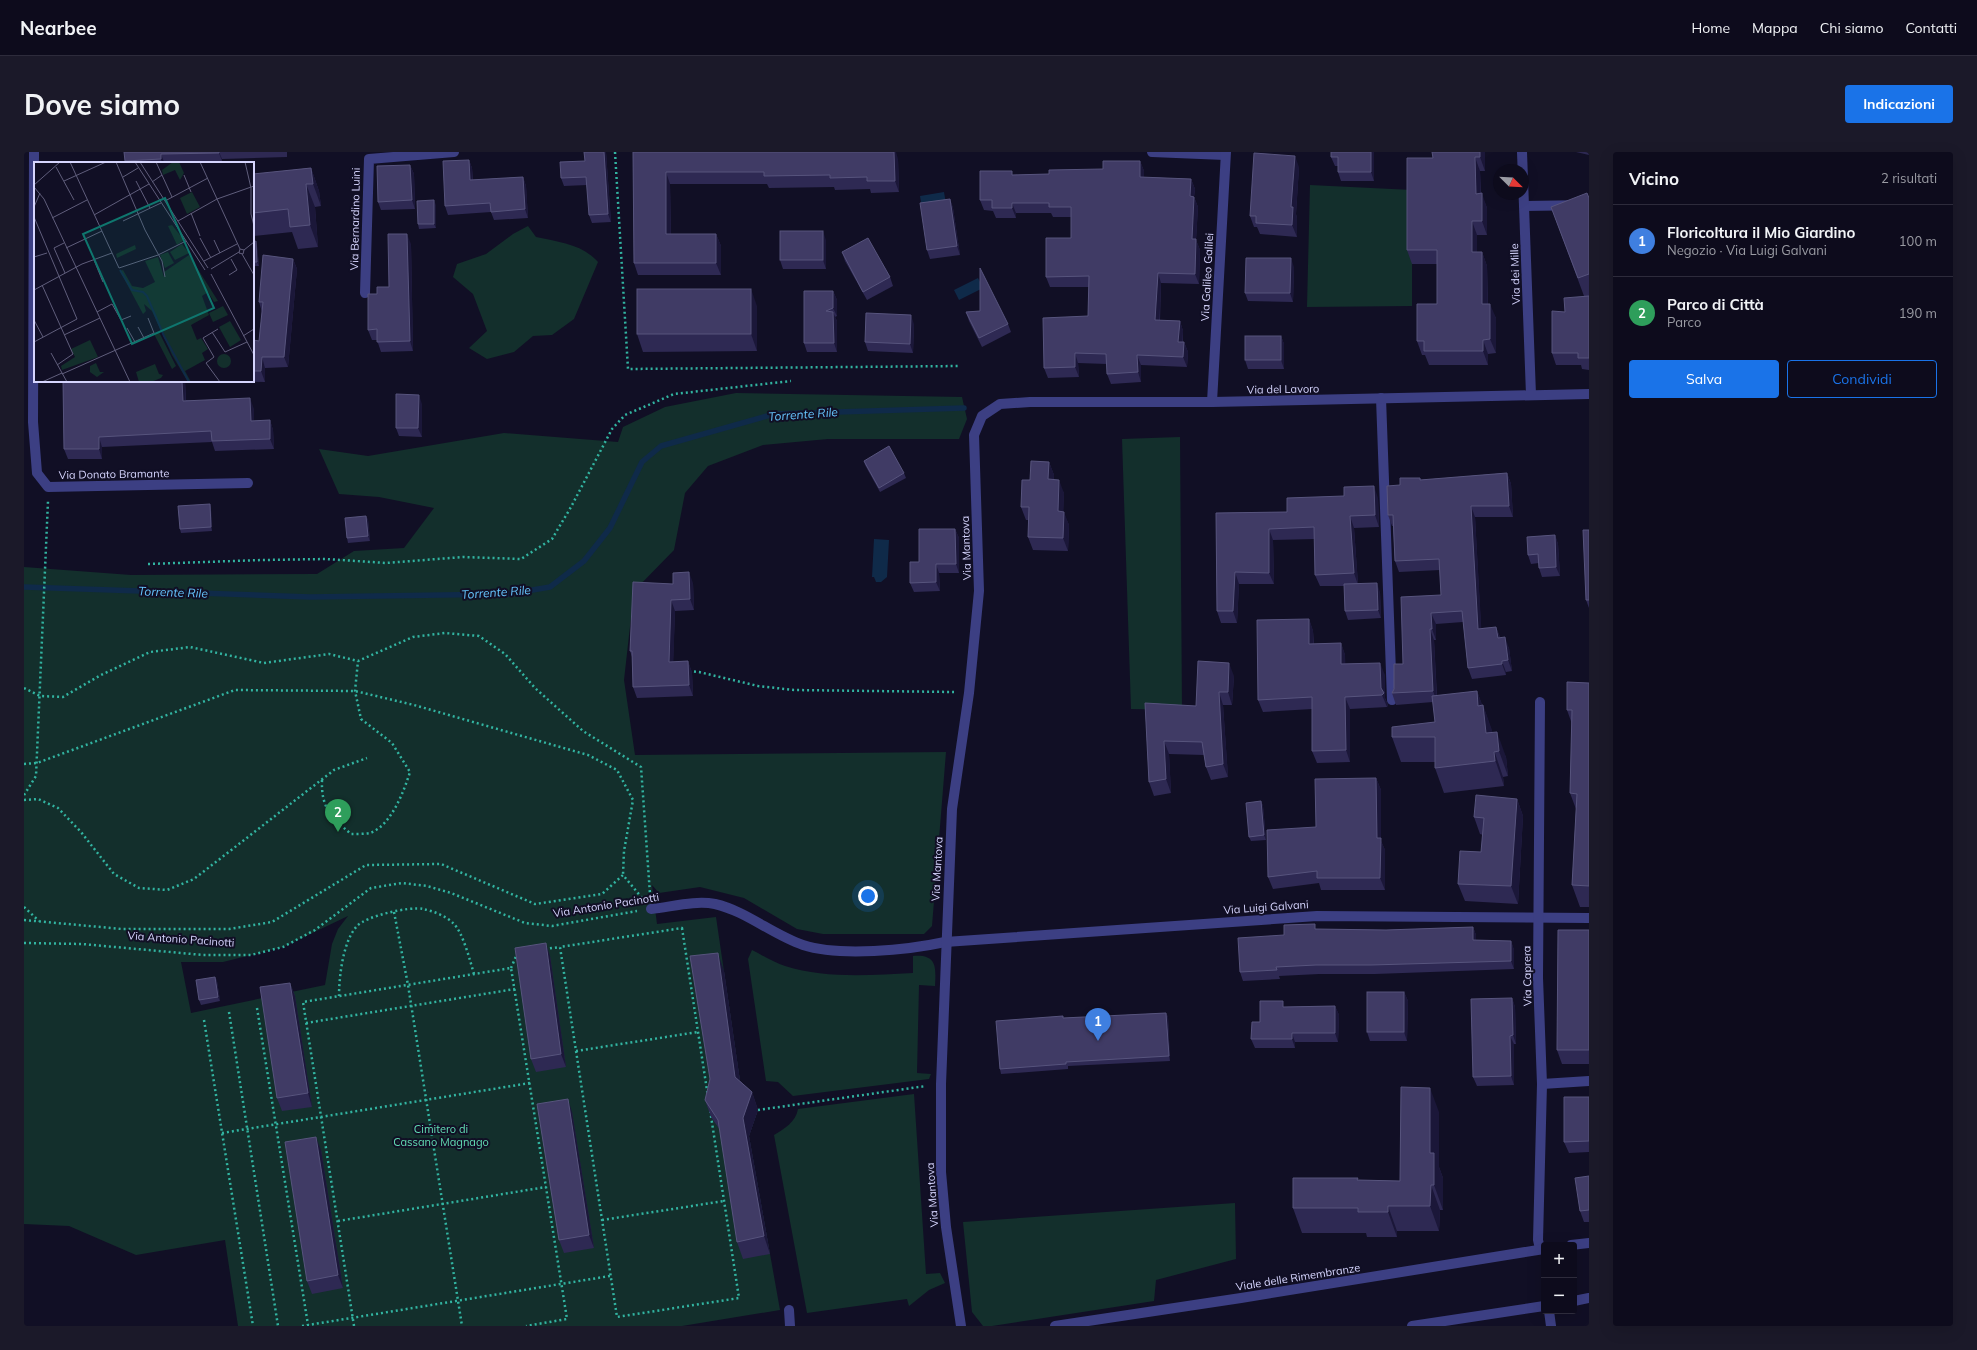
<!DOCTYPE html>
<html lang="it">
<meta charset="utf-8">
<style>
:root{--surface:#0d0b1c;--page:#1b1929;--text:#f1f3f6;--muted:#9a9ba3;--line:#2d2b3b;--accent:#1a73e8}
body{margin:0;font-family:Mulish,sans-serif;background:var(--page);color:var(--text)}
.controls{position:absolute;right:12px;bottom:12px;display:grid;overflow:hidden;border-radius:4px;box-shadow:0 4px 16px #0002}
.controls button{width:36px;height:36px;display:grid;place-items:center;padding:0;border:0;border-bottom:1px solid var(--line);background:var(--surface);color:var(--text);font:20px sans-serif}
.compass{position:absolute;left:1469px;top:12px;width:36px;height:36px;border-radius:50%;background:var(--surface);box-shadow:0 4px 16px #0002;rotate:114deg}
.you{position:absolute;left:844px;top:744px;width:14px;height:14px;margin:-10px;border:3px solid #fff;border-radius:50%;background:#1a73e8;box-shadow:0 0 0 6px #1a73e833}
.badge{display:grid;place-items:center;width:26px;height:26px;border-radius:50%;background:var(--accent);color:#fff;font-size:13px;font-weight:700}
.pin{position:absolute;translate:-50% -33px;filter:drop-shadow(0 1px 2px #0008)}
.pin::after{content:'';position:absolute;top:21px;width:14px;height:12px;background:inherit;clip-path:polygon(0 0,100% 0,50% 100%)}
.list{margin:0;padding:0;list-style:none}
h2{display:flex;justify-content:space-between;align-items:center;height:52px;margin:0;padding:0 16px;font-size:17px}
h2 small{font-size:13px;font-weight:400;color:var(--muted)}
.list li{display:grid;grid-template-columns:26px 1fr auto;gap:12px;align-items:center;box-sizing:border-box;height:72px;padding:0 16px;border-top:1px solid var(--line)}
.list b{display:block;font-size:15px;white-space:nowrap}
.list p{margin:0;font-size:13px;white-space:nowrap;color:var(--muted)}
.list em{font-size:13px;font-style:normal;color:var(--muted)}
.actions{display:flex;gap:8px;padding:12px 16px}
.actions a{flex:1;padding:9px 0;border:1px solid var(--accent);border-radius:4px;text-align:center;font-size:14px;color:var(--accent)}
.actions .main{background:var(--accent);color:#fff}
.map{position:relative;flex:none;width:1565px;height:1174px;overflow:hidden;border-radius:4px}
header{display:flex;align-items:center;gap:24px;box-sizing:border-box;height:56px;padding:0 20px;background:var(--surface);border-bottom:1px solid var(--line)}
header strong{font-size:19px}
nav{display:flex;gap:22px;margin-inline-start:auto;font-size:14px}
.intro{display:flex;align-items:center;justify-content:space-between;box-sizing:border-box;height:96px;padding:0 24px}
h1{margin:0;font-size:28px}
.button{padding:10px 18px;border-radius:4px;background:var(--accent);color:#fff;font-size:14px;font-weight:700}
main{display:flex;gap:24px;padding:0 24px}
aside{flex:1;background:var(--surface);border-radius:4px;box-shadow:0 4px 16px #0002}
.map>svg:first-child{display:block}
.green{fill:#132f2c;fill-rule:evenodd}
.water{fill:#0f2a49}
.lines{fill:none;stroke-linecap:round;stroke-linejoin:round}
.stream{stroke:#0f2a49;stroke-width:5.5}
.path{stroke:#32b4a1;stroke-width:2.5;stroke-dasharray:2 3;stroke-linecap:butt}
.service{stroke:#3c3f83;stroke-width:10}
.minor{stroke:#3c3f83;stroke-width:10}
.wall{fill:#2e2953}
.shaded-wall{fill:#1b1739}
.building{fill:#403b65;stroke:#57547d}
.labels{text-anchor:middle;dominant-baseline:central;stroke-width:4;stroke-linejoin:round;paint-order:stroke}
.street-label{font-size:11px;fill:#d6d5fe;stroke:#110f25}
.park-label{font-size:11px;fill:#62ddb4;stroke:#110f25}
.water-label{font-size:12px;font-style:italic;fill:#65c3fb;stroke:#110f25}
.inset-river{fill:none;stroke:#0f2a49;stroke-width:2}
.inset-road{fill:none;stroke:#605e7c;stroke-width:1}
.view{fill:#0f766e;fill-opacity:0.15;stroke:#0f766e;stroke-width:2}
.inset-edge{fill:none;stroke:#d6d5fe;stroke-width:2}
</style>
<header>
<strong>Nearbee</strong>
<nav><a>Home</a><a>Mappa</a><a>Chi siamo</a><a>Contatti</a></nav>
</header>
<div class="intro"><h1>Dove siamo</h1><a class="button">Indicazioni</a></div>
<main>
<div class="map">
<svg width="1565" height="1174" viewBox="0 0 1565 1174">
<rect width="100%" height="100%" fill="#110f25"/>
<g class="green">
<path d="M 1286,33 L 1388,38 L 1388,154 L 1283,155 Z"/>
<path d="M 504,74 L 512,85 C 535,90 558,92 574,110 L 550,167 L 528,183 L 509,184 L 490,200 L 463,207 L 445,196 L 463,179 L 449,142 L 429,125 L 433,112 L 462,102 L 489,82 Z"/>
<path d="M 712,241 L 938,245 L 943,267 L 935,287 L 804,287 L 739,293 L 684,314 L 661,341 L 650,398 L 610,439 L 600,528 L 611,603 L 922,600 L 908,774 L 900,782 L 799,782 L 773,777 L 720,746 L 676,735 L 635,741 L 628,733 L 633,772 L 692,765 L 718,942 L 734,958 L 725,984 L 756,1158 L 658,1174 L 214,1174 L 201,1088 L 112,1103 L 45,1074 L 0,1072 L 0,415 L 107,423 L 293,422 L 330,399 L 380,396 L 410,356 L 355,345 L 315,342 L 295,297 L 344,304 L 480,281 L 594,290 L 599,275 L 641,255 ZM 324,764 L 314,777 L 308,792 L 301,833 L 167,861 L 157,810 L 199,810 L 259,795 Z"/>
<path d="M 1156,285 L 1158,558 L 1107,557 L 1098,287 Z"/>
<path d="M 728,798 C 738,803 749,810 761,814 C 802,827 847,823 889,821 L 889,804 C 913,802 912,815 911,834 L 895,833 L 893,921 L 907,922 L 905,927 L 769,944 L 754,930 L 742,929 L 724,807 Z"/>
<path d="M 890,942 L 902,1122 L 916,1121 L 921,1131 L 905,1138 L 885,1154 L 883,1147 L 783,1161 L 750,983 C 760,977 772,970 774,957 Z"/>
<path d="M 1211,1051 L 1212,1107 L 1132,1128 L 1130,1149 L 968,1174 L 959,1174 L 948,1160 L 939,1070 Z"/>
</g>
<g class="water">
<path d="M 920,40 L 922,52 L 898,56 L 896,44 Z"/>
<path d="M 954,126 L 959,136 L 935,148 L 930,138 Z"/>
<path d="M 850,387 L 865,388 L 863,425 L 857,430 L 852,430 L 850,425 L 848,425 Z"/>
</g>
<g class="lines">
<path class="stream" d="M 0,435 L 286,445 L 485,442 L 526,435 L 560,409 L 586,376 L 618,310 L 637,294 L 750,262 L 940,256"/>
<g class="path">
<path d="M 591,0 L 604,217 L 936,214"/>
<path d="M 124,412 L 238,408 L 302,407 L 362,411 L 439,405 L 497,407 L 528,387 L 547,355 L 588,277 L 601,263 L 650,242 L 767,229"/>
<path d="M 665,519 L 675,520 L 734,534 L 770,538 L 930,540"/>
<path d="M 0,536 L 16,544 L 39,545 L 77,523 L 126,500 L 166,495 L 240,511 L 305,502 L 334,509 L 389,485 L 421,481 L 455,484 L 481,502 L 511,536 L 559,579 L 617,615 L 626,742"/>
<path d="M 0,612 L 13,611 L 211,538 L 331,539 L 390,553 L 564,603 L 593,618 L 609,648 L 600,699 L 599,723"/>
<path d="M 298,628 C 297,656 307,665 327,682 C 333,682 341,682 346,681 C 367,674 380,639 386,620 L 368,591 L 337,567 L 331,539 L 334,509"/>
<path d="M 0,643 L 12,624 L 24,349"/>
<path d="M 0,648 L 14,647 L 34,656 L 57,680 L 90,722 L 115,736 L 143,738 L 170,727 L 310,618 L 343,606"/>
<path d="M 0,755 L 15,769"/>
<path d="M 370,760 L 384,833 L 438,1174"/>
<path d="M 0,768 L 98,777 L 205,777 L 248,770 L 342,713 L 417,712 L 511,752 L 578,742 L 599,723 L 618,746"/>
<path d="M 658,776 L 715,1146 L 593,1165 L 536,795 Z"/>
<path d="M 0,791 L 58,792 L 179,803 L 227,803 L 259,795 L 291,778 L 347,736 L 378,731 L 403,734 L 427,741 L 501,771 L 528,774 L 613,759"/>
<path d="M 521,797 L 536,795"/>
<path d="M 487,816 L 493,802"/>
<path d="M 315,844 C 315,825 319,789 333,774 C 342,764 386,754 399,757 C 409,759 422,764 429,771 C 439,780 446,809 450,822"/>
<path d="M 233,856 L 284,1173"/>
<path d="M 205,860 L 254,1174"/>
<path d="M 180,868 L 229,1174"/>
<path d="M 282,871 L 491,837"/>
<path d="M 552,899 L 674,880"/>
<path d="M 734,958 L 902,934"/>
<path d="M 198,981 L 506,931"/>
<path d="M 578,1068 L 700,1049"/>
<path d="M 314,1069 L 522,1035"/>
<path d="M 278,1174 L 586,1124"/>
<path d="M 330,1174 L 279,850 L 487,816 L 543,1167 L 502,1174"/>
</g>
<g class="service">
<path d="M 1501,54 L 1565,53"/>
<path d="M 1357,246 L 1368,548"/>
<path d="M 765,1158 L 766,1174"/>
</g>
<g class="minor">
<path d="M 10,0 L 9,270 L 13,321 L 24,335 L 224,331"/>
<path d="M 1128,0 L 1201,3"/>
<path d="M 1498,0 L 1507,243"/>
<path d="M 341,141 L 345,7 L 430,0"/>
<path d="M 1188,250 L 1202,0"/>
<path d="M 627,757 C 647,755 671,748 691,752 C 722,759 749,783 779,793 C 816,805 884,798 921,790 L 1293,764 L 1565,766"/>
<path d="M 1518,932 L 1565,929"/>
<path d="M 1547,1093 L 1565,1091"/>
<path d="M 1516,1097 L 1514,1088 L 1518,932 L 1514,826 L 1516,550"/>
<path d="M 1550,1149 L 1565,1146"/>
<path d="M 1525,1159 L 1527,1174"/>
<path d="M 937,1174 L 922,1075 L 917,1020 L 917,932 L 928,657 L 945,541 L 955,439 L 950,283 L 958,264 L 976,252 L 1006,250 L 1188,250 L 1565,242"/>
<path d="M 1031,1174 L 1217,1146 L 1520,1097"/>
<path d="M 1388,1174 L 1520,1154"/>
</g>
</g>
<g class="wall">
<path d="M 100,0 L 263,0 L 263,5 L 198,7 L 198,9 L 140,10 L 140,11 L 102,11 L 101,9 Z"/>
<path d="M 560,0 L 582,0 L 587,70 L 568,71 L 565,63 L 563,33 L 540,34 L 537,26 L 561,9 Z"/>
<path d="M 609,0 L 874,7 L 875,40 L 847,41 L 846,37 L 811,38 L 810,35 L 745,36 L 743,32 L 646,32 L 647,82 L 692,82 L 697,94 L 697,123 L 614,123 L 610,111 Z"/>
<path d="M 1350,0 L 1350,29 L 1317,29 L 1314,20 L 1314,14 L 1311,14 L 1307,5 Z"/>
<path d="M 1408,0 L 1461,0 L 1461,19 L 1456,19 L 1457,41 L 1463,56 L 1463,83 L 1453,83 L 1453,100 L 1458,100 L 1463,114 L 1464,152 L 1472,166 L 1472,201 L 1464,202 L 1464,213 L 1405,213 L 1401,203 L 1398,203 L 1393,189 L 1413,152 L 1413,112 L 1388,112 L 1383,98 L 1409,6 Z"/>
<path d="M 1552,0 L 1565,0 L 1565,3 Z"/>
<path d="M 445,8 L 448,16 L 449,28 L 499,25 L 502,34 L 504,66 L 470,68 L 467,60 L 424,63 L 421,54 Z"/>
<path d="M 1116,9 L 1120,19 L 1120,25 L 1167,27 L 1171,37 L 1170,45 L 1174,55 L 1172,88 L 1176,98 L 1175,132 L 1137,131 L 1136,168 L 1156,169 L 1159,179 L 1159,190 L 1160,190 L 1164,200 L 1163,215 L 1117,213 L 1117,230 L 1087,232 L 1083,222 L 1083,212 L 1054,211 L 1055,225 L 1024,226 L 1020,216 L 1064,164 L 1065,135 L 1026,135 L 1022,125 L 1047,86 L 1047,65 L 1029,65 L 1027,61 L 992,61 L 992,66 L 972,66 L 969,59 L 960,58 L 956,48 L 990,23 L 1025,22 L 1079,17 Z"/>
<path d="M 386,13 L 390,22 L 391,57 L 357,58 L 354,50 Z"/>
<path d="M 1275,15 L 1272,62 L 1273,66 L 1273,85 L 1236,82 L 1233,75 L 1230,75 L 1226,64 Z"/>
<path d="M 287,16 L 295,39 L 297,54 L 291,55 L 294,95 L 274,97 L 268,80 L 229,84 L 229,22 Z"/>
<path d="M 1565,46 L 1565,218 L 1558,217 L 1557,213 L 1532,213 L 1528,201 L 1541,160 L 1560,144 L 1527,55 Z"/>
<path d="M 926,47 L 929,56 L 936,103 L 906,107 L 903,98 Z"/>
<path d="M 412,53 L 412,76 L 395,77 L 394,72 Z"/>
<path d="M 802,88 L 802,117 L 759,117 L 756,108 Z"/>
<path d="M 232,89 L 233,94 L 235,114 L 229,114 L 229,90 Z"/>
<path d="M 387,92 L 389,199 L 357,200 L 353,188 L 348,188 L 344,178 L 353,142 L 365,135 Z"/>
<path d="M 818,100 L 866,125 L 869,134 L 843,148 L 821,109 Z"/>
<path d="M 269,107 L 273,117 L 264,215 L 241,216 L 241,230 L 197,229 L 229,229 L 229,188 L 235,189 L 238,160 L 235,150 Z"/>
<path d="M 1270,115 L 1269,150 L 1224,149 L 1221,141 Z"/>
<path d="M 809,139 L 813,148 L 813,164 L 811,165 L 813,169 L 813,200 L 783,200 L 780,191 Z"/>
<path d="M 733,154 L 733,199 L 619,200 L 613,182 Z"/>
<path d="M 956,159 L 984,172 L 987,180 L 958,195 L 945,169 L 942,160 Z"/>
<path d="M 890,172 L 889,201 L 844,199 L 841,190 Z"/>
<path d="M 1257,184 L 1260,192 L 1260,217 L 1224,217 L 1221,208 Z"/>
<path d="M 39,229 L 161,229 L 162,248 L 230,257 L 230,269 L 246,268 L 249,278 L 250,297 L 191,299 L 188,290 L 78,295 L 78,307 L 44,307 L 40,297 Z"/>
<path d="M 398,252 L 398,285 L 375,284 L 372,276 Z"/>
<path d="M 840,309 L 880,321 L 882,326 L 856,340 L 841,313 Z"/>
<path d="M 1025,310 L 1030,323 L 1030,327 L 1040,341 L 1039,360 L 1045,373 L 1044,399 L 1009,398 L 1004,385 L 1005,368 L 1002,368 L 997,355 L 1006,328 Z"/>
<path d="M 1483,321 L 1487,332 L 1489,365 L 1451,365 L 1457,476 L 1472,475 L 1476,485 L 1485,496 L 1488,519 L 1482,520 L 1482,523 L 1448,527 L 1444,516 L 1439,470 L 1412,472 L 1412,488 L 1410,488 L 1413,544 L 1453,539 L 1458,553 L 1459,553 L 1468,580 L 1482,605 L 1484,624 L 1479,625 L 1480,634 L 1420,641 L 1411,616 L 1411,610 L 1377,610 L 1368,585 L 1411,570 L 1409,550 L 1372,553 L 1368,541 L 1379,512 L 1417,443 L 1416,418 L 1375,420 L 1371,409 L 1369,374 L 1368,374 L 1364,363 L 1376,333 L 1396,326 L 1397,328 Z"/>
<path d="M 1354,346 L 1355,375 L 1330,376 L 1334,432 L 1356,440 L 1357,466 L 1324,468 L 1321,459 L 1320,434 L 1296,434 L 1291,423 L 1291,387 L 1249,388 L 1250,432 L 1215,432 L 1213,471 L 1197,471 L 1193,459 L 1192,361 L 1263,360 Z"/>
<path d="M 186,352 L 187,357 L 188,379 L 157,381 L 156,377 Z"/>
<path d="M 342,364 L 344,368 L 346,389 L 324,391 L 323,386 Z"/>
<path d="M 931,377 L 935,386 L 935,421 L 915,421 L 916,439 L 890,440 L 886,431 L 895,410 Z"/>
<path d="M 1565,378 L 1565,456 L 1562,448 Z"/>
<path d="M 1531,383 L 1534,392 L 1536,424 L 1518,425 L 1515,416 L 1515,411 L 1507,412 L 1504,403 Z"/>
<path d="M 669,431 L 670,458 L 651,459 L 649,510 L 664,509 L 668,521 L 669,544 L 613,546 L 609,535 L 608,505 L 606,499 L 649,432 Z"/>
<path d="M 1285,467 L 1289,479 L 1290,492 L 1317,491 L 1321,503 L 1321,512 L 1361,523 L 1361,546 L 1364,553 L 1363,555 L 1326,557 L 1326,610 L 1293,611 L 1288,599 L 1288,557 L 1239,560 L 1234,548 Z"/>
<path d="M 1210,524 L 1208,553 L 1199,553 L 1204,625 L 1187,628 L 1182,615 L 1180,603 L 1145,602 L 1147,641 L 1130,644 L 1125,630 L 1121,551 L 1172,554 Z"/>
<path d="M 1565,531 L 1565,755 L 1556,755 L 1548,733 L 1552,657 L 1546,641 L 1548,572 L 1543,558 Z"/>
<path d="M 1352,626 L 1357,638 L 1357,689 L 1361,698 L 1361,738 L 1297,738 L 1295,731 L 1249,737 L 1244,725 L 1292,675 Z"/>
<path d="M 1493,647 L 1499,664 L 1494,752 L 1441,749 L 1434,732 L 1457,700 L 1459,683 L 1456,682 L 1450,665 Z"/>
<path d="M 1237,649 L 1239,654 L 1242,688 L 1227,689 L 1225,685 Z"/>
<path d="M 1449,775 L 1452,783 L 1452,788 L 1487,789 L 1490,798 L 1490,817 L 1351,822 L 1295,822 L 1255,824 L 1256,827 L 1219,829 L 1216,820 L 1293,777 L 1362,778 Z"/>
<path d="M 1565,778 L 1565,912 L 1538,912 L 1533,898 Z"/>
<path d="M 526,804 L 542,915 L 512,920 L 507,907 Z"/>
<path d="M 700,819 L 716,929 L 728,940 L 734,958 L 725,984 L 746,1102 L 719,1107 L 713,1090 L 696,978 L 687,965 L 681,948 L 686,927 Z"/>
<path d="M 191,825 L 193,829 L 196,849 L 177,853 L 175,848 Z"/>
<path d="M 266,831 L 271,844 L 288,955 L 258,959 L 253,946 Z"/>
<path d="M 1380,840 L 1384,849 L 1383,889 L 1346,889 L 1343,880 Z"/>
<path d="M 1488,846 L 1491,855 L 1492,892 L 1490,892 L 1490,933 L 1453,934 L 1449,925 Z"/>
<path d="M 1311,854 L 1315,863 L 1314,890 L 1271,890 L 1271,896 L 1231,896 L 1227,887 L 1236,870 L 1261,855 Z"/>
<path d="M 1142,861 L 1144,865 L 1146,909 L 1044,914 L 1044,917 L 977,922 L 976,917 L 1039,866 Z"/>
<path d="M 1565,945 L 1565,1000 L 1545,1001 L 1540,990 Z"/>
<path d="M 548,960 L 570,1096 L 540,1101 L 535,1088 Z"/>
<path d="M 1415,960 L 1415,1015 L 1419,1026 L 1419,1058 L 1416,1058 L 1415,1079 L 1373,1079 L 1373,1085 L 1343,1085 L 1342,1081 L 1278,1081 L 1269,1056 L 1334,1028 L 1376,1029 Z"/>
<path d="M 297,998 L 319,1136 L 288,1142 L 283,1129 Z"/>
<path d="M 1565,1024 L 1565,1070 L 1560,1070 L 1556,1059 Z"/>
</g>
<g class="shaded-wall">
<path d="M 195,0 L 198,7 L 198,9 L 195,1 Z"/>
<path d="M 580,0 L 582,0 L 582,1 L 587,70 L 584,62 Z"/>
<path d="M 870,0 L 872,0 L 874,7 L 875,40 L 871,29 Z"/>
<path d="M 1347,0 L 1350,0 L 1350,29 L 1347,20 Z"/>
<path d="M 1456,0 L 1461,0 L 1461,19 L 1456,5 Z"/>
<path d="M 137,2 L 140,10 L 140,11 L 138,11 L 137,7 Z"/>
<path d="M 1271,4 L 1275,15 L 1272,62 L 1273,66 L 1273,85 L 1268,73 L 1267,55 Z"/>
<path d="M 1451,5 L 1456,19 L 1457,56 L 1452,42 Z"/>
<path d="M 445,8 L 448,16 L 449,37 L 446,28 Z"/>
<path d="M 1116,9 L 1120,19 L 1120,35 L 1116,25 Z"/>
<path d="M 386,13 L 390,22 L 391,57 L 388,48 Z"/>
<path d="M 287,16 L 295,39 L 297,54 L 289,32 Z"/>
<path d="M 642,20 L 646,32 L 647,94 L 642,82 Z"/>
<path d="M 499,25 L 502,34 L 504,66 L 501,57 Z"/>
<path d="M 1167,27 L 1171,37 L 1170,45 L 1174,55 L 1172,88 L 1176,98 L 1175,132 L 1171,122 L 1168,87 L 1166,44 Z"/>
<path d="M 282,32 L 291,55 L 294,95 L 286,73 Z"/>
<path d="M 1458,41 L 1463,56 L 1463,83 L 1458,69 Z"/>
<path d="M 926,47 L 929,56 L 936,103 L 933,94 Z"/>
<path d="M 410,48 L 412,53 L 412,76 L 410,72 Z"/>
<path d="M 988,51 L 992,61 L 992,66 L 988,56 Z"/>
<path d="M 1448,69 L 1453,83 L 1453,114 L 1448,100 Z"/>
<path d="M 799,79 L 802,88 L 802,117 L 799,108 Z"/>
<path d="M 383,82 L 387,92 L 389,199 L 386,189 Z"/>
<path d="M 692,82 L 697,94 L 697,123 L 692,111 Z"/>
<path d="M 232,89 L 233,94 L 235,114 L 233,110 Z"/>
<path d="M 1458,100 L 1463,114 L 1464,166 L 1458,152 Z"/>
<path d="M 1267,106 L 1270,115 L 1269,150 L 1266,141 Z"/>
<path d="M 269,107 L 273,117 L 264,215 L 260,205 Z"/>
<path d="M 1134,121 L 1137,131 L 1135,178 L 1131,168 Z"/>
<path d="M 727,137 L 733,154 L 733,199 L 727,182 Z"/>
<path d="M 809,139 L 813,148 L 813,164 L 809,156 Z"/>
<path d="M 1466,152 L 1472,166 L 1472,201 L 1466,187 Z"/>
<path d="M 809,160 L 813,169 L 813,200 L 810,191 Z"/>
<path d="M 887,163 L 890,172 L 889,201 L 886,192 Z"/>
<path d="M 1156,169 L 1159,179 L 1158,200 L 1154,190 Z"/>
<path d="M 1257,184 L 1260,192 L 1260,217 L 1257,208 Z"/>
<path d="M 1459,188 L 1464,202 L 1464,213 L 1459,199 Z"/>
<path d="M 1160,190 L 1164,200 L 1163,215 L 1159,205 Z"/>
<path d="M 1051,201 L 1054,211 L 1055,225 L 1051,215 Z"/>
<path d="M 1113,203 L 1117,213 L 1117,230 L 1114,220 Z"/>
<path d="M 238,205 L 241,216 L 241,230 L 237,219 Z"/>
<path d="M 158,229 L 161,229 L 162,259 L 159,249 Z"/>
<path d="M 395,243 L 398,252 L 398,285 L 394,276 Z"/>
<path d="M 226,246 L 230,257 L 230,279 L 227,269 Z"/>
<path d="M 246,268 L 249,278 L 250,297 L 246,287 Z"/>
<path d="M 75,285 L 78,295 L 78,307 L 75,297 Z"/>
<path d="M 1025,310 L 1030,323 L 1029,340 L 1024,327 Z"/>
<path d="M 1483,321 L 1487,332 L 1489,365 L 1485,354 Z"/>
<path d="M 1035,328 L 1040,341 L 1039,372 L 1034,359 Z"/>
<path d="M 1350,334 L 1354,346 L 1355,375 L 1351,363 Z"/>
<path d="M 186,352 L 187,357 L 188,379 L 187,375 Z"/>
<path d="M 1447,354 L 1451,365 L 1458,488 L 1454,477 Z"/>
<path d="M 1040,360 L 1045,373 L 1044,399 L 1039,386 Z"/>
<path d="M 342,364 L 344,368 L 346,389 L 344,384 Z"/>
<path d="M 1326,364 L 1330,376 L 1334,433 L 1330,421 Z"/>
<path d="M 931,377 L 935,386 L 935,421 L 932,412 Z"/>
<path d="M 1245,377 L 1249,388 L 1250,432 L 1245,421 Z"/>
<path d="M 1531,383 L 1534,392 L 1536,424 L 1532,415 Z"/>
<path d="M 912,412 L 915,421 L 916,439 L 912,430 Z"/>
<path d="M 665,420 L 669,431 L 670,458 L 666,447 Z"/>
<path d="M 1211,420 L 1215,432 L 1213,471 L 1209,459 Z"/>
<path d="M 1353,431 L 1356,440 L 1357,466 L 1354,458 Z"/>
<path d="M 647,448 L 651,459 L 649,521 L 645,510 Z"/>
<path d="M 1407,461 L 1412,472 L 1412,488 L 1408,477 Z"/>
<path d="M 1285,467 L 1289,479 L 1290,504 L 1285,492 Z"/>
<path d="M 1472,475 L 1476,486 L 1474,486 Z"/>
<path d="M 1406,477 L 1410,488 L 1413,550 L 1409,539 Z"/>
<path d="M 1481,485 L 1485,496 L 1488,519 L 1484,508 Z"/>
<path d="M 1317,491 L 1321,503 L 1322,524 L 1317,512 Z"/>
<path d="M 664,509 L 668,521 L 669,544 L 665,533 Z"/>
<path d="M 1478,509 L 1482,520 L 1482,523 L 1478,512 Z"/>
<path d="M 1205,511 L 1210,524 L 1208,553 L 1204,540 Z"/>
<path d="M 1356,511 L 1361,523 L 1361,546 L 1364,553 L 1363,555 L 1358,543 L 1357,536 Z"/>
<path d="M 1453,539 L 1460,558 L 1459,553 L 1468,578 L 1471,601 L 1479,625 L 1480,634 L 1462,581 L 1454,554 Z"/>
<path d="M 1195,540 L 1199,553 L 1204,625 L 1199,612 Z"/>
<path d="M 1321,545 L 1326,557 L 1326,610 L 1322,598 Z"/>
<path d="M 1473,580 L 1482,605 L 1484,624 L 1475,599 Z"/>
<path d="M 1140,589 L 1145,602 L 1147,641 L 1142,627 Z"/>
<path d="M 1352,626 L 1357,638 L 1357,689 L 1361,698 L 1361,738 L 1356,726 L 1353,686 Z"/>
<path d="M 1493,647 L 1499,664 L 1494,752 L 1487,734 Z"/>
<path d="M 1237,649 L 1239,654 L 1242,688 L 1240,683 Z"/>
<path d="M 1449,775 L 1452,783 L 1452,797 L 1449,788 Z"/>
<path d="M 1487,789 L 1490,798 L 1490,817 L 1487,809 Z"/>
<path d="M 522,791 L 526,804 L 542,915 L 537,902 Z"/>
<path d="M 694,801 L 700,819 L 718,942 L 711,925 Z"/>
<path d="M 191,825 L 193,829 L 196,849 L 194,845 Z"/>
<path d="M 266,831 L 271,844 L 288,955 L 284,941 Z"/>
<path d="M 1380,840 L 1384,849 L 1383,889 L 1380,880 Z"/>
<path d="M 1488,846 L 1491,855 L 1492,892 L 1489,883 Z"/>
<path d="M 1311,854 L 1315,863 L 1314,890 L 1311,881 Z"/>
<path d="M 1142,861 L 1144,865 L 1146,909 L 1145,904 Z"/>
<path d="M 1268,881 L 1271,890 L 1271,896 L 1268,887 Z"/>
<path d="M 1486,884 L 1490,892 L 1490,933 L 1487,924 Z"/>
<path d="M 1406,936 L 1415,960 L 1415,1015 L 1419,1026 L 1419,1058 L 1410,1033 L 1406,1001 Z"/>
<path d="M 728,940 L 734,958 L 725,984 L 746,1102 L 740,1084 L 719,966 Z"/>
<path d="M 544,947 L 548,960 L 570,1096 L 565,1083 Z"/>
<path d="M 292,985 L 297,998 L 319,1136 L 314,1123 Z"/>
<path d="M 1407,1033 L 1416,1058 L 1415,1079 L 1406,1054 Z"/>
<path d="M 1364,1054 L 1373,1079 L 1373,1085 L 1364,1060 Z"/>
</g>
<g class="building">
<path d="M 100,0 L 195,0 L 195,1 L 137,2 L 137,7 L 101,9 Z"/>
<path d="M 560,0 L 580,0 L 584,62 L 565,63 L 562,25 L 537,26 L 536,10 L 561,9 Z"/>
<path d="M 609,0 L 870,0 L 871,29 L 843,29 L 843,25 L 806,26 L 806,23 L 740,24 L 740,20 L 642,20 L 642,82 L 692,82 L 692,111 L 610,111 Z"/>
<path d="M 1307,0 L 1347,0 L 1347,20 L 1314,20 L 1314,5 L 1307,5 Z"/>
<path d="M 1408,0 L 1456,0 L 1456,5 L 1451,5 L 1452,42 L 1458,41 L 1458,69 L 1448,69 L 1448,100 L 1458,100 L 1458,152 L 1466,152 L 1466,187 L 1459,188 L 1459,199 L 1400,199 L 1400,189 L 1393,189 L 1393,152 L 1413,152 L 1413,98 L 1383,98 L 1383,6 L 1409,6 Z"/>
<path d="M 1230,1 L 1271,4 L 1267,55 L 1269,55 L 1268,73 L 1232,71 L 1232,64 L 1226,64 Z"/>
<path d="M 445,8 L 446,28 L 499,25 L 501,57 L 467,60 L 466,51 L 421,54 L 419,9 Z"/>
<path d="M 1079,9 L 1116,9 L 1116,25 L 1167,27 L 1166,44 L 1170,45 L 1168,87 L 1172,87 L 1171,122 L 1134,121 L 1131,168 L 1156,169 L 1154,190 L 1160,190 L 1159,205 L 1113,203 L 1114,220 L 1083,222 L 1082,202 L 1051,201 L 1051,215 L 1020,216 L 1019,166 L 1064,164 L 1065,124 L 1022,125 L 1022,86 L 1047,86 L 1047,55 L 1025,55 L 1025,51 L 988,51 L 988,56 L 968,56 L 968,48 L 956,48 L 956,19 L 988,19 L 988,23 L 1025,22 L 1025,18 L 1079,17 Z"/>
<path d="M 386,13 L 388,48 L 354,50 L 353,14 Z"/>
<path d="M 287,16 L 289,32 L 282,32 L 286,73 L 266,75 L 264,57 L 229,61 L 229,22 Z"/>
<path d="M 1563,41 L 1565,46 L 1565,122 L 1554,126 L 1527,55 Z"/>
<path d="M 926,47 L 933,94 L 903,98 L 896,51 Z"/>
<path d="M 410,48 L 410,72 L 394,72 L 393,49 Z"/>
<rect x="756" y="79" width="43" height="29"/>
<path d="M 364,82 L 383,82 L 386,189 L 353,190 L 353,177 L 344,178 L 344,142 L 353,142 L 353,135 L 365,135 Z"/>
<path d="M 844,86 L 866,125 L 839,140 L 818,100 Z"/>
<path d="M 232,89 L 233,110 L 229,110 L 229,90 Z"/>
<path d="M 239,103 L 269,107 L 260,205 L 238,205 L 237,219 L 229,219 L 229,188 L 235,189 L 239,150 L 235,150 Z"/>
<path d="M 1222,106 L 1267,106 L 1266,141 L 1221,141 Z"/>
<path d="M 956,116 L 984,172 L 955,186 L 942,160 L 956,159 Z"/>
<rect x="613" y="137" width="114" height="45"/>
<path d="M 780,139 L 809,139 L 809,156 L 802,159 L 809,160 L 810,191 L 780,191 Z"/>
<path d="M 1565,144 L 1565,206 L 1554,206 L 1554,201 L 1528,201 L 1528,159 L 1541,160 L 1540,146 Z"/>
<path d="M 842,161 L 887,163 L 886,192 L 841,190 Z"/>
<rect x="1221" y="184" width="36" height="24"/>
<path d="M 39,229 L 158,229 L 159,249 L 226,246 L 227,269 L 246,268 L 246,287 L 188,289 L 187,279 L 75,285 L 75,297 L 40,297 Z"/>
<path d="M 372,242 L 395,243 L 394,276 L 372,276 Z"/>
<path d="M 865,294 L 880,321 L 855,336 L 840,309 Z"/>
<path d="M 1007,309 L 1025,310 L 1024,327 L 1035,328 L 1034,359 L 1040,360 L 1039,386 L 1004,385 L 1005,355 L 997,355 L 998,328 L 1006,328 Z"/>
<path d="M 1483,321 L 1485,354 L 1447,354 L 1454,477 L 1472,475 L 1474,486 L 1481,485 L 1484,508 L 1478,509 L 1478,512 L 1444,516 L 1438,459 L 1407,461 L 1408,477 L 1406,477 L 1409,539 L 1368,541 L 1370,537 L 1370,512 L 1379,512 L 1377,445 L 1417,443 L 1415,407 L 1371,409 L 1369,363 L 1364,363 L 1363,334 L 1376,333 L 1376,326 L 1396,326 L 1396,328 Z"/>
<path d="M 1350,334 L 1351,363 L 1326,364 L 1330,421 L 1291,423 L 1290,375 L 1245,377 L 1245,421 L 1211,420 L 1209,459 L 1193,459 L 1192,361 L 1263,360 L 1263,346 L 1320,344 L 1320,335 Z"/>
<path d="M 186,352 L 187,375 L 156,377 L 154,354 Z"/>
<path d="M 342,364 L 344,384 L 323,386 L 321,366 Z"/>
<path d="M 895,377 L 931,377 L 932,412 L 912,412 L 912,430 L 886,431 L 886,410 L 895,410 Z"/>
<path d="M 1559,378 L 1565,378 L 1565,448 L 1562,448 Z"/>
<path d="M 1531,383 L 1532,415 L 1515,416 L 1514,402 L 1504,403 L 1503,385 Z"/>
<path d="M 665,420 L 666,447 L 647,448 L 645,510 L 664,509 L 665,533 L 609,535 L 608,499 L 606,499 L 609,430 L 649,432 L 649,421 Z"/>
<path d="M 1353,431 L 1354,458 L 1321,459 L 1320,432 Z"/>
<path d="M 1285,467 L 1285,492 L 1317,491 L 1317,512 L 1356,511 L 1357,536 L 1360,541 L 1358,543 L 1321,545 L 1322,598 L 1288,599 L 1288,545 L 1234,548 L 1233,468 Z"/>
<path d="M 1174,509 L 1205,511 L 1204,540 L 1195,540 L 1199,612 L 1182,615 L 1178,590 L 1140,589 L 1142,627 L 1125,630 L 1121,551 L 1172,554 Z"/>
<path d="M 1543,530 L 1565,531 L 1565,734 L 1548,733 L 1553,642 L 1546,641 L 1548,558 L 1543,558 Z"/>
<path d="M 1453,539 L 1454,554 L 1459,553 L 1462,581 L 1473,580 L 1475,599 L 1470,600 L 1471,609 L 1411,616 L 1411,585 L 1368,585 L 1368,575 L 1411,570 L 1408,544 Z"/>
<path d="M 1352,626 L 1353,686 L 1357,686 L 1356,726 L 1293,726 L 1293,719 L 1244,725 L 1243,678 L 1292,675 L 1291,627 Z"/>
<path d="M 1452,643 L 1493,647 L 1487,734 L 1434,732 L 1436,699 L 1457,700 L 1460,666 L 1450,665 Z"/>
<path d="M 1237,649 L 1240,683 L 1225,685 L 1222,651 Z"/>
<path d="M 1291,772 L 1291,777 L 1362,778 L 1449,775 L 1449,788 L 1487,789 L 1487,809 L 1347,813 L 1292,813 L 1252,815 L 1253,818 L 1216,820 L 1214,786 L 1260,783 L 1260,773 Z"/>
<path d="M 1534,778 L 1565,778 L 1565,898 L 1533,898 Z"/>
<path d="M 522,791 L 537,902 L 507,907 L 491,796 Z"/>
<path d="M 694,801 L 711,925 L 728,940 L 719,966 L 740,1084 L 713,1090 L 694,968 L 681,948 L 686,927 L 666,804 Z"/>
<path d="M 191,825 L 194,845 L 175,848 L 172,828 Z"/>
<path d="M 266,831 L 284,941 L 253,946 L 236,835 Z"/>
<rect x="1343" y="840" width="37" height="40"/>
<path d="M 1488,846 L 1489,883 L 1486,884 L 1487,924 L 1449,925 L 1447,847 Z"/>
<path d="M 1236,849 L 1259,849 L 1259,855 L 1311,854 L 1311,881 L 1268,881 L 1268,887 L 1227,887 L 1228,870 L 1236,870 Z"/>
<path d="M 1142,861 L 1145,904 L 1042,910 L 1042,912 L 976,917 L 972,869 L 1039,864 L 1039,866 Z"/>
<path d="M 1377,935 L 1406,936 L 1406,1001 L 1410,1001 L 1410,1033 L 1407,1033 L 1406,1054 L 1364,1054 L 1364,1060 L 1334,1060 L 1334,1056 L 1269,1056 L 1269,1026 L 1334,1026 L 1333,1028 L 1376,1029 Z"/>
<path d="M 1540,945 L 1565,945 L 1565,989 L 1540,990 Z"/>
<path d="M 544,947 L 565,1083 L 535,1088 L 513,952 Z"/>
<path d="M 292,985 L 314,1123 L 283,1129 L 261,990 Z"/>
<path d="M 1565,1024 L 1565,1058 L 1556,1059 L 1551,1026 Z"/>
</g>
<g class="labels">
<g class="street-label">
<text transform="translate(331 67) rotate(-89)">Via Bernardino Luini</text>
<text transform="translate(1491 122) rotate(-92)">Via dei Mille</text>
<text transform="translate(1183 125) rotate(-87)">Via Galileo Galilei</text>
<text transform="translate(1259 237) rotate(-1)">Via del Lavoro</text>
<text transform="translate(90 322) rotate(-1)">Via Donato Bramante</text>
<text transform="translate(942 396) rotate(-92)">Via Mantova</text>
<text transform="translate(913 717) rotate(-87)">Via Mantova</text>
<text transform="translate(582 753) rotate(-9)">Via Antonio Pacinotti</text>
<text transform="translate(1242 755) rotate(-4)">Via Luigi Galvani</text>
<text transform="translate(157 787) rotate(4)">Via Antonio Pacinotti</text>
<text transform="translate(1503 824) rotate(-91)">Via Caprera</text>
<text transform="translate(908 1043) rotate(-94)">Via Mantova</text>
<text transform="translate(1274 1125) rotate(-9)">Viale delle Rimembranze</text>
</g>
<g class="park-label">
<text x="417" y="977">Cimitero di<tspan x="417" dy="13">Cassano Magnago</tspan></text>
</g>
<g class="water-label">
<text transform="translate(779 262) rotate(-4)">Torrente Rile</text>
<text transform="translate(149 440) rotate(2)">Torrente Rile</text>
<text transform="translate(472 440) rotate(-4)">Torrente Rile</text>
</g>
</g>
<g transform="translate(10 10)">
<rect width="220" height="220" fill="#110f25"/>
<path d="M 139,0 L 145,0 L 150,11 L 146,18 L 141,8 L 129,13 L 128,8 ZM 158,30 L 166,45 L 153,52 L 146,36 ZM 138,63 L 150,78 L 143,83 L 134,64 ZM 148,82 L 155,91 L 141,98 L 136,90 ZM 101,83 L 102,87 L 83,96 L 82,92 ZM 134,90 L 140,101 L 131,106 L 126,93 ZM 155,93 L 184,139 L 180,140 L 174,130 L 168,134 L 175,153 L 157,163 L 163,178 L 167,176 L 174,187 L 168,191 L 171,198 L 151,209 L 157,220 L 154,220 L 138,193 L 118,149 L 110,142 L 112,149 L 109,152 L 86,109 L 89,108 L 98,124 L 109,126 L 121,120 L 111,99 L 124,95 L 130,115 L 130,110 ZM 189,144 L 194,153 L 179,160 L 175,151 ZM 196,159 L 207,178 L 196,185 L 185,165 ZM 125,170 L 142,204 L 138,207 L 120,172 ZM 56,178 L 64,195 L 28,208 L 27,204 L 41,195 L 37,187 ZM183 199a7 7 0 1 1 14 0a7 7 0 1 1-14 0ZM 62,201 L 66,210 L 70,210 L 63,215 L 56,210 L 56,204 ZM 121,202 L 125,212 L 129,213 L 127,216 L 117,220 L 105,220 L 102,210 Z" fill="#132f2c"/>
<path class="inset-river" d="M 86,108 L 98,128 L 109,130 L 113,134 L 130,174 L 155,220"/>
<path class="inset-road" d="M 36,0 L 85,106 L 124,93 L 152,79M 82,0 L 111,68 L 128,99 L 131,115M 101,0 L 171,108M 106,0 L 174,106M 122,0 L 138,35M 166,0 L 206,87 L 205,91 L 209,92 L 210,88 L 206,87M 211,0 L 217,26 L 217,52 L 220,64M 22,5 L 40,38M 150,13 L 157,30M 89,15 L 104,6M 30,19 L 72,0M 102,19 L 116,46M 118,20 L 128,13M 0,23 L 26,0M 0,25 L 10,37 L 96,220M 131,39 L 174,16M 0,45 L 6,31M 157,51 L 166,74M 60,53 L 115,22M 0,55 L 43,157 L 0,180M 18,56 L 53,38M 89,59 L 127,41M 144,59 L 183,37 L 220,24M 166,76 L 177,96M 180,78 L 186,91M 30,81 L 20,86 L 31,111M 32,86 L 68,69M 210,88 L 220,80M 208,92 L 220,113M 0,95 L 13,91M 60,98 L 69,120M 170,99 L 203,82M 177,107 L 205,90M 177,112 L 220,193M 195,113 L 203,108 L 197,97M 8,123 L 39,192 L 23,203M 0,128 L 48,102 L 78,91M 63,150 L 78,142 L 87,158 L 97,154M 0,158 L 9,175M 104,165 L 110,176M 93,166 L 101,180M 184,167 L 169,176 L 180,195 L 172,201 L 186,220M 178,170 L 191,190 L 213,180M 30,173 L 66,156M 209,174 L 220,167M 17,191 L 33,220M 28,212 L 120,171 L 114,156M 8,220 L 28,211"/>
<path class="view" d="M 131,36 L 180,146 L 98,182 L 49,72 Z"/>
<rect width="220" height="220" class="inset-edge"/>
</g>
</svg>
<div class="controls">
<button>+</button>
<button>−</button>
</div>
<svg class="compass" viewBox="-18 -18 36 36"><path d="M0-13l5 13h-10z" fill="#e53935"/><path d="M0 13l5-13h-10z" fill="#9a9ba3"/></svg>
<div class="you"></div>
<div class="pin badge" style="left:1074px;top:889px;background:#3f7fe0">1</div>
<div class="pin badge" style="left:314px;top:680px;background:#2e9e5b">2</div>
</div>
<aside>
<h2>Vicino<small>2 risultati</small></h2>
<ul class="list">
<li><span class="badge" style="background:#3f7fe0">1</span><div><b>Floricoltura il Mio Giardino</b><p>Negozio · Via Luigi Galvani</p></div><em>100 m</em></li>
<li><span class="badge" style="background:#2e9e5b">2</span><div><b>Parco di Città</b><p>Parco</p></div><em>190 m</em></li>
</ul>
<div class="actions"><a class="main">Salva</a><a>Condividi</a></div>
</aside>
</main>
